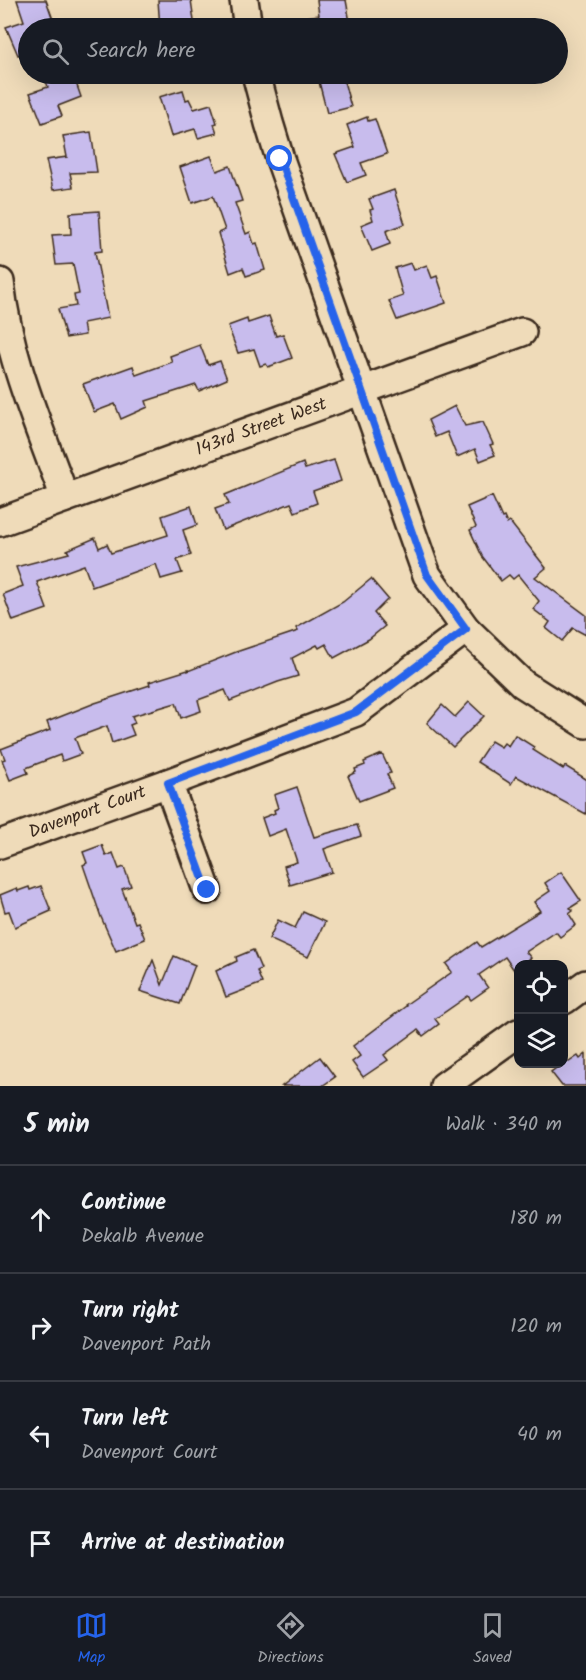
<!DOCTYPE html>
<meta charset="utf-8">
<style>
:root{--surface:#171b24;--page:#20242c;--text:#f1f3f6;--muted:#9ea1a6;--line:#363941;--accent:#2563eb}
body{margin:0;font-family:Kalam,sans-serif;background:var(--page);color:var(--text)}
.controls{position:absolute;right:18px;bottom:18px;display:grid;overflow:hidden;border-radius:12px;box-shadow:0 6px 24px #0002}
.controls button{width:54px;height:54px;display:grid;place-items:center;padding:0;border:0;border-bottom:2px solid var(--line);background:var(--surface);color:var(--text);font:30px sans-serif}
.stop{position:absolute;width:18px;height:18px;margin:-14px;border:4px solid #2563eb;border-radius:50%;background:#fff}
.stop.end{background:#2563eb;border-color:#fff;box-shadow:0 2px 6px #0008}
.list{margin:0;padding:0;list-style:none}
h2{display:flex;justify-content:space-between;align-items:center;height:78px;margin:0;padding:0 24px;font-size:26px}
h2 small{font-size:20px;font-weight:400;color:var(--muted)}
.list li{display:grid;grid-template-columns:39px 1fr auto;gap:18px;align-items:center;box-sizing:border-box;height:108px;padding:0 24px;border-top:2px solid var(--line)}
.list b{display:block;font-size:22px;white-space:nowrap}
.list p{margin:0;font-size:20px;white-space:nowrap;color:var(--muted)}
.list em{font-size:20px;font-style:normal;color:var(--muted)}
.icon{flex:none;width:33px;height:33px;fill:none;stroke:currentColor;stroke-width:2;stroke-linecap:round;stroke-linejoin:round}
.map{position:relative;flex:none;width:586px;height:1086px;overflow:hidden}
.search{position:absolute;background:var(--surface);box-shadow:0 6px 24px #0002;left:18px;right:18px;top:18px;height:66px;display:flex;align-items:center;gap:15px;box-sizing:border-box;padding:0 21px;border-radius:33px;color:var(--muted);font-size:22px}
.sheet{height:510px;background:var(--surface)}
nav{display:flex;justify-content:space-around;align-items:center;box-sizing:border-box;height:84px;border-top:2px solid var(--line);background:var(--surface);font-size:16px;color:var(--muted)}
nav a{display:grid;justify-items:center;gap:3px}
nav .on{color:var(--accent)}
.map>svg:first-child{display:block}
.building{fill:#c8bced;stroke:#3b2a1e;stroke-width:1.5}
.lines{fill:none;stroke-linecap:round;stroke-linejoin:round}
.minor-casing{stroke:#3b2a1e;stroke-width:32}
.minor{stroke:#efdbb9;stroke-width:27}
.route{stroke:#2563eb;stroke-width:8}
.labels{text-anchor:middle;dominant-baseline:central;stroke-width:6;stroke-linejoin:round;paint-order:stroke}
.street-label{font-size:18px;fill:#3b2a1e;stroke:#efdbb9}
</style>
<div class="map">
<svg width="586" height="1086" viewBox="0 0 586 1086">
<rect width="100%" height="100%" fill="#efdbb9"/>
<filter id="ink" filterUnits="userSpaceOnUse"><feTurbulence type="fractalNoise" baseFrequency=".0167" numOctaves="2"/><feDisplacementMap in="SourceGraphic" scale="12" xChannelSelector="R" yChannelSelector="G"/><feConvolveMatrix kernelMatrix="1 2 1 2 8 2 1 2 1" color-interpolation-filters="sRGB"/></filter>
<g filter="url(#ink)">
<g class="building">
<path d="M 17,0 L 46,0 L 56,28 L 28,28 L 28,51 L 18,55 L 6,27 L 24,21 Z"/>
<path d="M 158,0 L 191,0 L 195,28 L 160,28 Z"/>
<path d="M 317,0 L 346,0 L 351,28 L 288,28 L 287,20 L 319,15 Z"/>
<path d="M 44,74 L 73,74 L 81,97 L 58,106 L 62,116 L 42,123 L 30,93 L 48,87 Z"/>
<path d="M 317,74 L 342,74 L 351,107 L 327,113 Z"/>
<path d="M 183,90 L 186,100 L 189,99 L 194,109 L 211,104 L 217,123 L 214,124 L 217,133 L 198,138 L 195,129 L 171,136 L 159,97 Z"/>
<path d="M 367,117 L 368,121 L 375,119 L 387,154 L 361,163 L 366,175 L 347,182 L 335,154 L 355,147 L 347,125 Z"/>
<path d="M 91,132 L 97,172 L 70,173 L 73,187 L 53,190 L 46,160 L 67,157 L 63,136 Z"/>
<path d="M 211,156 L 217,171 L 230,166 L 242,201 L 235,203 L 246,234 L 250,232 L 254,244 L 257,243 L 265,270 L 246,276 L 243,268 L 230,273 L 218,233 L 225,230 L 213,196 L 192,203 L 180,167 Z"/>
<path d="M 394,190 L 405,224 L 386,231 L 390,244 L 372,251 L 361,225 L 373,220 L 370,210 L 373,209 L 369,199 Z"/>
<path d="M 99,211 L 102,251 L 95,252 L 108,318 L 83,323 L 85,335 L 66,338 L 58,309 L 76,306 L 74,295 L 79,294 L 73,264 L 56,265 L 52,235 L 71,234 L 70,213 Z"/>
<path d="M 411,263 L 414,270 L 427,265 L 432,278 L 437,276 L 446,303 L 397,320 L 389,301 L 403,296 L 395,268 Z"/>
<path d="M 269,316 L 276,336 L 283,334 L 292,358 L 268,367 L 266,364 L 260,366 L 254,349 L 238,353 L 228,326 L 247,319 L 248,323 Z"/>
<path d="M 200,345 L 208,365 L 220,361 L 227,379 L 199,391 L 196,385 L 146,401 L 148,407 L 121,419 L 115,404 L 94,412 L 83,384 L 133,366 L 136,375 L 172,362 L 170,356 Z"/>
<path d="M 455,406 L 465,426 L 483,422 L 493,444 L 490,445 L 495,455 L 480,461 L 475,449 L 457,457 L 447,432 L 435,437 L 428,420 Z"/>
<path d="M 334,460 L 341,481 L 313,491 L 317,503 L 295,512 L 291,503 L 223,530 L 215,509 L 229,504 L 225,495 L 303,463 L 305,469 Z"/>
<path d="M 492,496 L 502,518 L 504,517 L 507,524 L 510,522 L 546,568 L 535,577 L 586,615 L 586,635 L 573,628 L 562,641 L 546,628 L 550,622 L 533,609 L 539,601 L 518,575 L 513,579 L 509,575 L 501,581 L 482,556 L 470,530 L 476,527 L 467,507 Z"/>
<path d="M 191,506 L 197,525 L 183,530 L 191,555 L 177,560 L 182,573 L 161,579 L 156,564 L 92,587 L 84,565 L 37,582 L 47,609 L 13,621 L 3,594 L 23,586 L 16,567 L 69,553 L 67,550 L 95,538 L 99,548 L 107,544 L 111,553 L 168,535 L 162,516 Z"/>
<path d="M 371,579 L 388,599 L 374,613 L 385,626 L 369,639 L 334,658 L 326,644 L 319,648 L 317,645 L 292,658 L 298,676 L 278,682 L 230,701 L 225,690 L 198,700 L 201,711 L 181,718 L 176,703 L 132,716 L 135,723 L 130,725 L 134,735 L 112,743 L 107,726 L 75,738 L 81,754 L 62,761 L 60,755 L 26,768 L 28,773 L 10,780 L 2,760 L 5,759 L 1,749 L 50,730 L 47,722 L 95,703 L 150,685 L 149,682 L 188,670 L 188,671 L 236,652 L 298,631 L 296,628 L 343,602 Z"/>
<path d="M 469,702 L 484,716 L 453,747 L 427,723 L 442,705 L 455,717 Z"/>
<path d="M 515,735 L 534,747 L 533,750 L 563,769 L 565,766 L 586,779 L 586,814 L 516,776 L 511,784 L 477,762 L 491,741 L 501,747 L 504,743 L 508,746 Z"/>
<path d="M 382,754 L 391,773 L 387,774 L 393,788 L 359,801 L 348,776 L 356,772 L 355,769 L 365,765 L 364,762 Z"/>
<path d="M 297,787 L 314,837 L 357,825 L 361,836 L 324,849 L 332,872 L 290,885 L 284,866 L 297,862 L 286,829 L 268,836 L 262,818 L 275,813 L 274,810 L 278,808 L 274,795 Z"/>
<path d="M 102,845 L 106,856 L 113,853 L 119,869 L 124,867 L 131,886 L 122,889 L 135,923 L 138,922 L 145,939 L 116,951 L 101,917 L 83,865 L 87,863 L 83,852 Z"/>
<path d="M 561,872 L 581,901 L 570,908 L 573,911 L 569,914 L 576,925 L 560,937 L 556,932 L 526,952 L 531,958 L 521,964 L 519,964 L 519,967 L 514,970 L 505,957 L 479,975 L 488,988 L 471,1000 L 468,996 L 435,1019 L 439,1024 L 423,1036 L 418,1030 L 384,1055 L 388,1060 L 363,1077 L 352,1062 L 360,1056 L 353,1046 L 406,1006 L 405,1005 L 452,972 L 446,964 L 477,942 L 481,947 L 540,911 L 534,902 L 550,891 L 545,883 Z"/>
<path d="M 41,886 L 51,911 L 15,927 L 9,911 L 5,912 L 0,895 L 17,888 L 18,891 L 29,887 L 30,890 Z"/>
<path d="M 303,912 L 325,922 L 308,957 L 269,939 L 278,920 L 295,928 Z"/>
<path d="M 253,950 L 261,969 L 257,971 L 262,983 L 226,997 L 216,971 L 237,961 L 236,957 Z"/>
<path d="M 174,956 L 195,965 L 180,1004 L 140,991 L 153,960 L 162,985 Z"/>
<path d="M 586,1054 L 586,1086 L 562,1086 L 551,1072 L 567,1060 L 569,1062 L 578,1056 L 580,1059 Z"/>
<path d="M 320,1057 L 335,1077 L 322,1086 L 282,1086 Z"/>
</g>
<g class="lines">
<g class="minor-casing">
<g id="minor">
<path d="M 244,0 L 248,28"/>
<path d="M 256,74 L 269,123 L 280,159 L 427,575 L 466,629 L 523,684 L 586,724"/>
<path d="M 0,282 C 8,357 39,427 65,498"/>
<path id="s1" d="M 0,522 L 522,332"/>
<path d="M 168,783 L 207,890"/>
<path id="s2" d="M 0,844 L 168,783 L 356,712 L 466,629"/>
<path d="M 564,1000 L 586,984"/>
<path d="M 444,1086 L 518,1033"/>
</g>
</g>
<use href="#minor" class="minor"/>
</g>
</g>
<g class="lines" filter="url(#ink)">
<path class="route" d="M 207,890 L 168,783 L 356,712 L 466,629 L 427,575 L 280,159"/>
</g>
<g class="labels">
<g class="street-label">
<text stroke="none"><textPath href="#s1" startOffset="278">143rd Street West</textPath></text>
<text stroke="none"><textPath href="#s2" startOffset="93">Davenport Court</textPath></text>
</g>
</g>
</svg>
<div class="controls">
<button><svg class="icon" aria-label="locate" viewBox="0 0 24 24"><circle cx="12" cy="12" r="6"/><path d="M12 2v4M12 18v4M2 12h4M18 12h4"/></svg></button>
<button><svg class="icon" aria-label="layers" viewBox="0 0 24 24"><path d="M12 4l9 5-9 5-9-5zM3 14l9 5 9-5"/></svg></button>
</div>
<div class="stop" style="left:280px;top:159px"></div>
<div class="stop end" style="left:207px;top:890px"></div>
<div class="search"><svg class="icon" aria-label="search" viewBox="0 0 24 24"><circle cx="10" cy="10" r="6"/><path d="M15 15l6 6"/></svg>Search here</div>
</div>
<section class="sheet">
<h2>5 min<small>Walk · 340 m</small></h2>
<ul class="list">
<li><svg class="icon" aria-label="ahead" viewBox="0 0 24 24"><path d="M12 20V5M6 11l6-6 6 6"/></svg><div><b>Continue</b><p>Dekalb Avenue</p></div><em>180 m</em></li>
<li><svg class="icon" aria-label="right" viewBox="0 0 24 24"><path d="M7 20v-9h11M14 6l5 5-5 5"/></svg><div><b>Turn right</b><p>Davenport Path</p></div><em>120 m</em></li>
<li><svg class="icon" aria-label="left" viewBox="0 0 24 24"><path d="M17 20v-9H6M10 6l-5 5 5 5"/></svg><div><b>Turn left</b><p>Davenport Court</p></div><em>40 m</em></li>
<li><svg class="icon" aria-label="arrive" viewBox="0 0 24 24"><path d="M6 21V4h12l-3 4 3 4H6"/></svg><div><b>Arrive at destination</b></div></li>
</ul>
</section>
<nav>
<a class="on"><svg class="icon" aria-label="map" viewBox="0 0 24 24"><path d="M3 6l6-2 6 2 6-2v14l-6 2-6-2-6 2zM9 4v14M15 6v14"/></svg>Map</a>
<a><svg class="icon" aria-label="directions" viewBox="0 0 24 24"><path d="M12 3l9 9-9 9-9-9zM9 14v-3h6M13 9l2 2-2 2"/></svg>Directions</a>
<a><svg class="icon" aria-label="saved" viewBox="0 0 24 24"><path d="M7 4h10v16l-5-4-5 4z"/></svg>Saved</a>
</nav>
